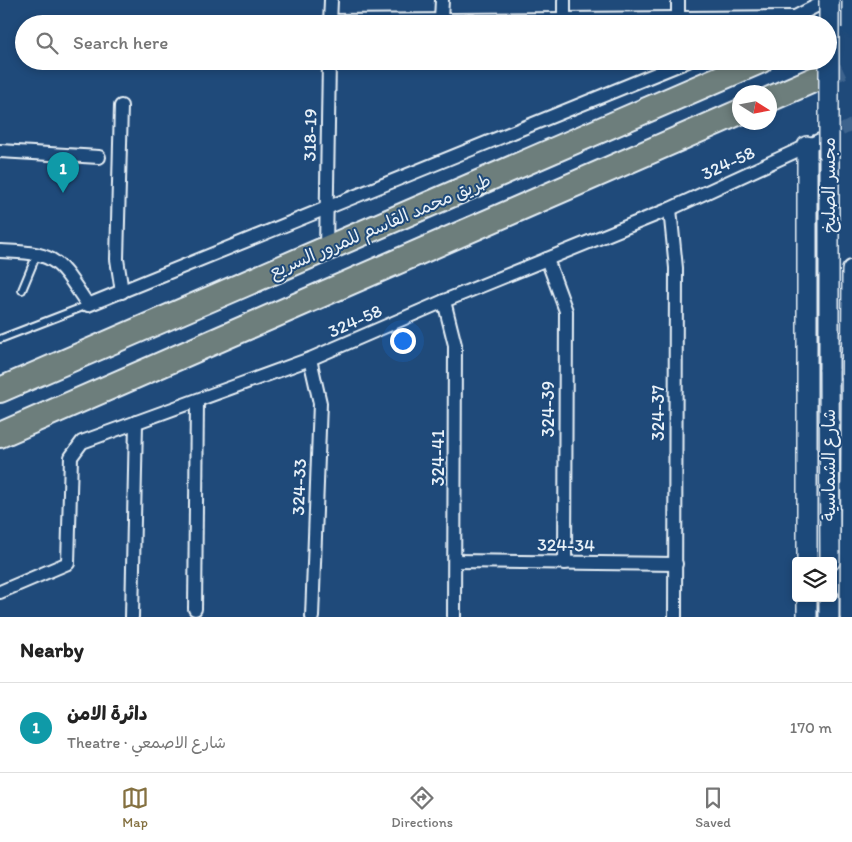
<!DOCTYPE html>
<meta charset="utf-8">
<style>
:root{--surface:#fff;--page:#f6f6f6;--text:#222;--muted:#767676;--line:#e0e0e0;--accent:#857141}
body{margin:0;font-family:Itim,"Playpen Sans Arabic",sans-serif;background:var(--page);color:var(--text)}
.controls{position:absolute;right:15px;bottom:15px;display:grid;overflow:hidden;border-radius:5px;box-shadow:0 2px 8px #0003}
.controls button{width:45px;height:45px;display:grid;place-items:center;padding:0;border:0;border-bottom:1px solid var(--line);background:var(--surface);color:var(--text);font:25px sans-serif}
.compass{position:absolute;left:732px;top:85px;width:45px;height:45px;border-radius:50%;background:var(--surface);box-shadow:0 2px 8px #0003;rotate:101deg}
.you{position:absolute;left:402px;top:340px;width:18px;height:18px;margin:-12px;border:4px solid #fff;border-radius:50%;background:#1a73e8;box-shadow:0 0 0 8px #1a73e833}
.badge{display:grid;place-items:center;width:32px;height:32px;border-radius:50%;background:var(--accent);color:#fff;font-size:16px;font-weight:700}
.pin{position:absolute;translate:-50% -41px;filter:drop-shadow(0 1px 2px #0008)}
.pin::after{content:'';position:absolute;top:26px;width:18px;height:15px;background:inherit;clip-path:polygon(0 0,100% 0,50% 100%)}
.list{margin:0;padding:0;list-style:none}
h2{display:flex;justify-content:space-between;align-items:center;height:65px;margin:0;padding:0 20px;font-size:21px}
h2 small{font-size:16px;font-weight:400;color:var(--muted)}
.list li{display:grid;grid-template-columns:32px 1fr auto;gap:15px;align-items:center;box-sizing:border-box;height:90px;padding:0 20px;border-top:1px solid var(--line)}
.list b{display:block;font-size:19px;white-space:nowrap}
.list p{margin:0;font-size:16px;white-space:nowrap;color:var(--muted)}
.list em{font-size:16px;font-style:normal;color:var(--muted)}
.icon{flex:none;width:28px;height:28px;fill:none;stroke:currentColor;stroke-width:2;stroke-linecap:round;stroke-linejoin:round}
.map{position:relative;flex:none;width:852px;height:617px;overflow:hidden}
.search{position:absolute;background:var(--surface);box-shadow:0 2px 8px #0003;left:15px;right:15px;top:15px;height:55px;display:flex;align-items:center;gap:12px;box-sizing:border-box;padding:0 18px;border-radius:28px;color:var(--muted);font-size:19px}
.sheet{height:155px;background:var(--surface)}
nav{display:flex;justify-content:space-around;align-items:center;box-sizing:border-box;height:70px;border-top:1px solid var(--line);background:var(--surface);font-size:14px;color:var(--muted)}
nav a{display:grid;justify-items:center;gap:2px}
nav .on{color:var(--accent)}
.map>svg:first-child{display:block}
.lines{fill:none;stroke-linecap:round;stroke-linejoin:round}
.street-tunnel{stroke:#3d638d;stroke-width:12;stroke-dasharray:12 6;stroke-linecap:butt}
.highway-tunnel{stroke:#3d638d;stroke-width:24;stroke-dasharray:24 12;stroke-linecap:butt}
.lane-casing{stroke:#e8f1f8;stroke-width:10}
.street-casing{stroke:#e8f1f8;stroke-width:16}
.secondary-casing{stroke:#e8f1f8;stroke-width:22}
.highway-casing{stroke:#e8f1f8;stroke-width:28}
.lane{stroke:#1f4a7a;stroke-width:6}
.street{stroke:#1f4a7a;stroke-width:12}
.secondary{stroke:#1f4a7a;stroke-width:19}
.highway{stroke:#6d7e7c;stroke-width:24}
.secondary-bridge-casing{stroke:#e8f1f8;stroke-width:22;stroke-linecap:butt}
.secondary-bridge{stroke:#1f4a7a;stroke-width:19}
.labels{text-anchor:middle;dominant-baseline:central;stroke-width:4;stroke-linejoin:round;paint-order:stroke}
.street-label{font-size:18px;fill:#e8f1f8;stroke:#1f4a7a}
</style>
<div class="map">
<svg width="852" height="617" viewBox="0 0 852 617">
<rect width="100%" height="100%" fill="#1f4a7a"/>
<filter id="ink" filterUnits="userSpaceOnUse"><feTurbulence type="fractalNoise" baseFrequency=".02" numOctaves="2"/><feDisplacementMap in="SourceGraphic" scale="10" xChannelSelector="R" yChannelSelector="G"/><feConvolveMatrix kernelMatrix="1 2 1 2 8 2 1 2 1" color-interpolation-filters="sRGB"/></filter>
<g filter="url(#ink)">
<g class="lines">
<path class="street-tunnel" d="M 825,138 L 852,125"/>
<path class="highway-tunnel" d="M 820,77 L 852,62"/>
<g class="lane-casing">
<g id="lane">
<path d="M 22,290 L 37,254"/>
<path d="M 0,339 L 88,305"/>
</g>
</g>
<g class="street-casing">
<g id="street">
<path d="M 678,18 L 678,0"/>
<path d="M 564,19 L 564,0"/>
<path d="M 441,20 L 442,0"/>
<path d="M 789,20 L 820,4"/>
<path d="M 330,21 L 796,17"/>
<path d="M 330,24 L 331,0"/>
<path d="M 121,106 L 117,259 L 122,292"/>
<path d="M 0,151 L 99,157"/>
<path d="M 670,209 L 676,268 L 675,617"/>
<path d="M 326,249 L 329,61"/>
<path d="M 0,251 C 58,253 57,259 88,305 L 688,61"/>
<path d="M 547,259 L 566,311 L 565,563"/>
<path d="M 444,301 L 455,345 L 454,617"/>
<path d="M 310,359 L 320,403 L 312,617"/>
<path d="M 455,561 L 676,564"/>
<path d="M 0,592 L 68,563 L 71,457 L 82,442 L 310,359 L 444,301 L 670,209 L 820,140"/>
<path d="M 195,609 L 197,401"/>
<path d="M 132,617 L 136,422"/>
</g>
</g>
<g class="secondary-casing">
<g id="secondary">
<path d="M 807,146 L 807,561"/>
<path d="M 829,369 L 830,561"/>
<path d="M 807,598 L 807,617"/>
<path d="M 829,617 L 829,598"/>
<path d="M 850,617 L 852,270"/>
</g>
</g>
<g class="highway-casing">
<g id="highway">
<path d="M 770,99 L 820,77"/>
<path d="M 0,390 L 760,61"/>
<path d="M 0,435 L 740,112"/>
</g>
</g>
<use href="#lane" class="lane"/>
<use href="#street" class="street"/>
<use href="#secondary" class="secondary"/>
<use href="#highway" class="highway"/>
<g class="secondary-bridge-casing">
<g id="secondary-bridge">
<path d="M 852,0 L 852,28"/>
<path d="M 829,369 L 829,0"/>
</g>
</g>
<use href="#secondary-bridge" class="secondary-bridge"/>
</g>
</g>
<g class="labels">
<g class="street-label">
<text transform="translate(310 135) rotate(-89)">318-19</text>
<text transform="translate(728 163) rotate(-25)">324-58</text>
<text transform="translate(829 185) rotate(-90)">مجسر الصليخ</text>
<text transform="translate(380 226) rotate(-23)">طريق محمد القاسم للمرور السريع</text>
<text transform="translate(355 321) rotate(-24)">324-58</text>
<text transform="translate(548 409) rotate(-90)">324-39</text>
<text transform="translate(658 413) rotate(-90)">324-37</text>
<text transform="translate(438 458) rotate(-90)">324-41</text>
<text transform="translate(829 465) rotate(-90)">شارع الشماسية</text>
<text transform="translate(299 487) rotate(-88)">324-33</text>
<text transform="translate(566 545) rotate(1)">324-34</text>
</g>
</g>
</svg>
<div class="controls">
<button><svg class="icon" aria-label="layers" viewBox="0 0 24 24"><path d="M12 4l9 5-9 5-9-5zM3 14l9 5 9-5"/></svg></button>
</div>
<svg class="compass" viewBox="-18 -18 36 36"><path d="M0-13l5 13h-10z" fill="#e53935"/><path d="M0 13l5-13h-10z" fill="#767676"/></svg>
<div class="you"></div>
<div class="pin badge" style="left:63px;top:193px;background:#0f9aa8">1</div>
<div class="search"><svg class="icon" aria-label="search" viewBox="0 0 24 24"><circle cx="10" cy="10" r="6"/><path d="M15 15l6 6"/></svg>Search here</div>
</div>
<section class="sheet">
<h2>Nearby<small></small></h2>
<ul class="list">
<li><span class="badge" style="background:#0f9aa8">1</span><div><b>دائرة الامن</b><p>Theatre · شارع الاصمعي</p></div><em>170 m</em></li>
</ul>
</section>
<nav>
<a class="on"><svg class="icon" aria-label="map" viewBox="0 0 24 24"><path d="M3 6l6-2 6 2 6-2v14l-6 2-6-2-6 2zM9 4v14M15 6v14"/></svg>Map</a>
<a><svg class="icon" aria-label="directions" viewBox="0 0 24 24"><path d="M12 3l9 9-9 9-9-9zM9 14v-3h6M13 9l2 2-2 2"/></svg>Directions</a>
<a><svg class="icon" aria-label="saved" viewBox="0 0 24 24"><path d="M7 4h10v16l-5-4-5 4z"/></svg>Saved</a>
</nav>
